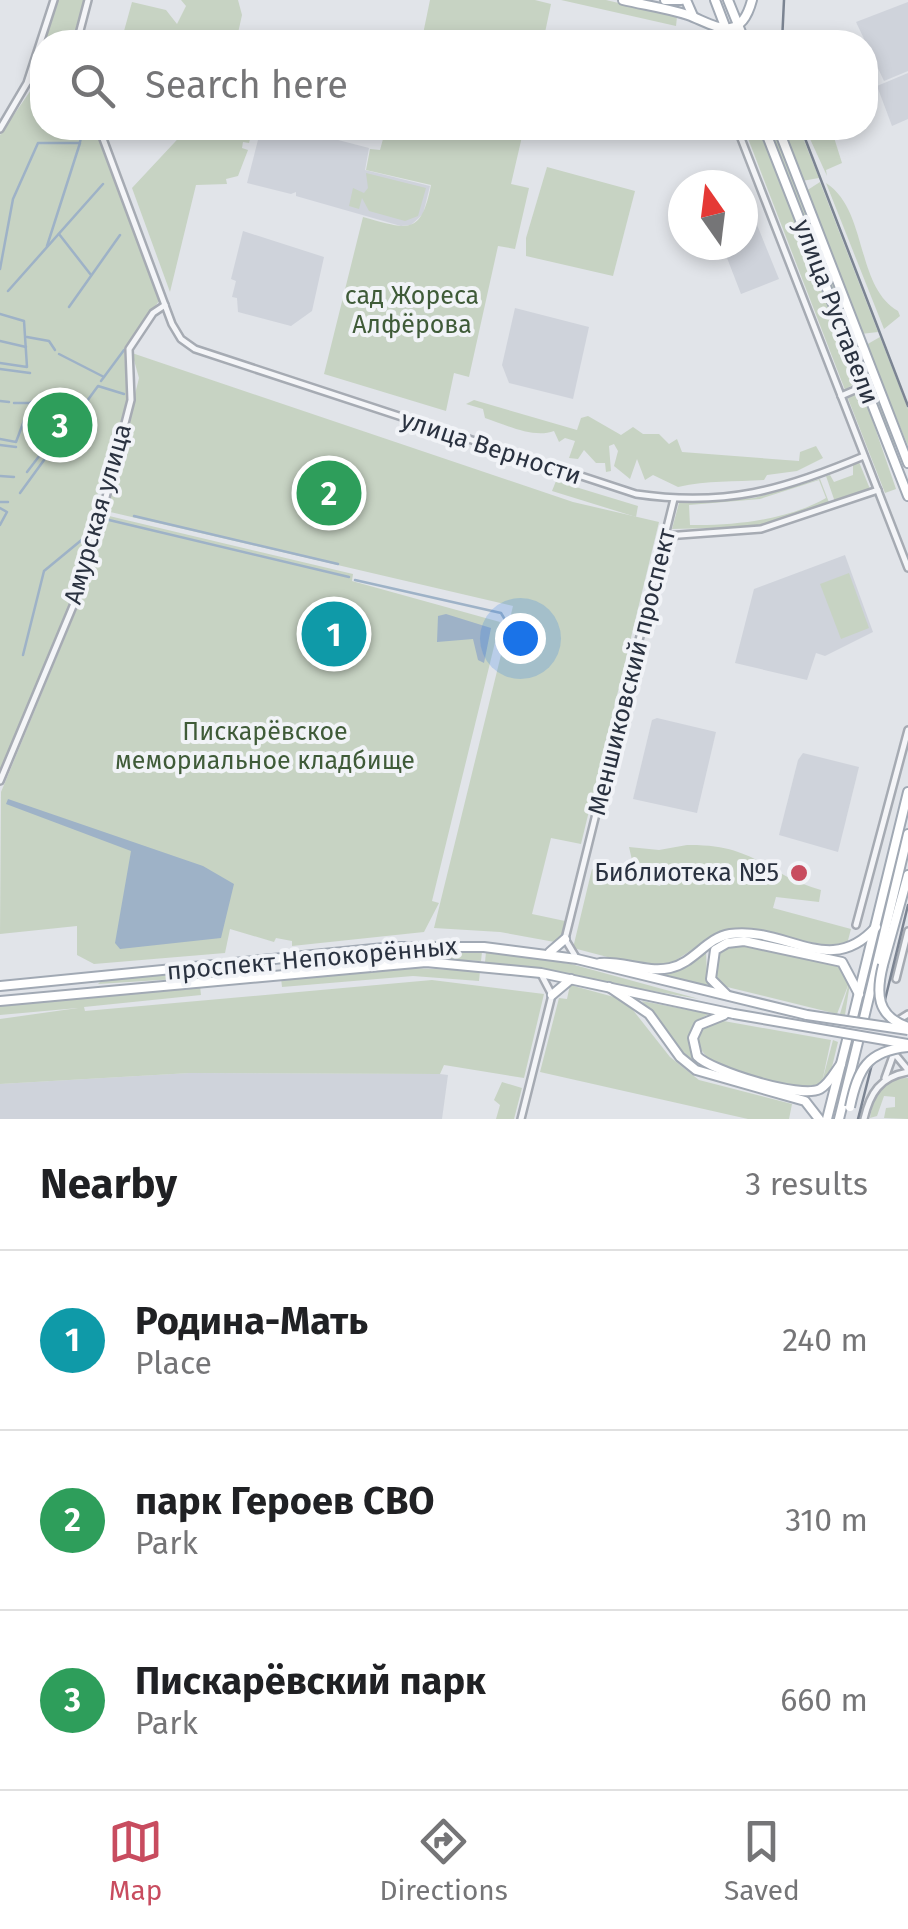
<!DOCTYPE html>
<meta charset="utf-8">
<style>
:root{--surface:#fff;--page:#f6f6f6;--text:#202124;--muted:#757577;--line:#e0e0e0;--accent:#c84c5f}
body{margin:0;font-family:"Fira Sans",sans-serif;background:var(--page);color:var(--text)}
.compass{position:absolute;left:668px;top:170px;width:90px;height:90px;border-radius:50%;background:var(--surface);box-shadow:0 5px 15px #0003;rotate:346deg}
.you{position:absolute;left:520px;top:638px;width:35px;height:35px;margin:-25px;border:8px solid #fff;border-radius:50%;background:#1a73e8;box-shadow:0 0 0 15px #1a73e833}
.badge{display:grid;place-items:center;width:65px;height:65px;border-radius:50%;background:var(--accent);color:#fff;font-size:32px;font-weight:700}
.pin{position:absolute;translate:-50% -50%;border:5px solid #fff;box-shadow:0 2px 10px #0006}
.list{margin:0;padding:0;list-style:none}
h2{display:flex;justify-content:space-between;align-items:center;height:130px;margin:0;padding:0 40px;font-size:42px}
h2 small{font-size:32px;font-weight:400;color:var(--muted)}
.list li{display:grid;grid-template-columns:65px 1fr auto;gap:30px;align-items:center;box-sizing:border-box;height:180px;padding:0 40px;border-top:2px solid var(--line)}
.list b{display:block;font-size:38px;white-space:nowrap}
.list p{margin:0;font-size:32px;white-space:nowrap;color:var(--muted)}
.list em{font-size:32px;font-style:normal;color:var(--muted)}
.icon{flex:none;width:55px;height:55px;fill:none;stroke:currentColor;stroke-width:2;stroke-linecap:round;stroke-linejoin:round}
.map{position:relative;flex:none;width:908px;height:1119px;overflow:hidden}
.search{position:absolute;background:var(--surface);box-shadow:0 5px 15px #0003;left:30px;right:30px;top:30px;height:110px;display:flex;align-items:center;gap:25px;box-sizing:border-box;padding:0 35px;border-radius:40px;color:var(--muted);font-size:38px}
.sheet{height:670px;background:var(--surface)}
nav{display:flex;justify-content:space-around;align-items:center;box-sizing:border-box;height:140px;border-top:2px solid var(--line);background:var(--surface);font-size:28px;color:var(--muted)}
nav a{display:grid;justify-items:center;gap:5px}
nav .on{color:var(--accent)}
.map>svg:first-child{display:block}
.built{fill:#cfd3db}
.green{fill:#c7d3c3;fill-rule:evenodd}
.water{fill:#9eb2c7}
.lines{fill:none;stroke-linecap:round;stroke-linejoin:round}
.stream{stroke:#9eb2c7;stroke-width:2.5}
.minor-casing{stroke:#a6abb3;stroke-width:10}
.major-casing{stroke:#a1a9b4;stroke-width:12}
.minor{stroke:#f4f5f8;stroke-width:5}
.major{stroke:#fff;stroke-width:8}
.tram{stroke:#7b8492;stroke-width:2.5}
.major-bridge-casing{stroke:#a1a9b4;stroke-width:12;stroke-linecap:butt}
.major-bridge{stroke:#fff;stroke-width:8}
.poi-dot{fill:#c84c5f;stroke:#f1f3f7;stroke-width:4}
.labels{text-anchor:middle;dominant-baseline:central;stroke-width:8;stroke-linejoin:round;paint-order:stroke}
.park-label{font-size:25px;fill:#3f5b38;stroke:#f1f3f7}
.street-label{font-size:25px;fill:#2a3240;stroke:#f1f3f7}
.poi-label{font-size:25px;fill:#2a3240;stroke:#f1f3f7;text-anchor:end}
</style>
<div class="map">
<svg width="908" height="1119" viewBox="0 0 908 1119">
<rect width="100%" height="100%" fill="#e1e4e9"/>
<g class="built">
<path d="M 908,2 L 908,71 L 884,81 L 856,22 Z"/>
<path d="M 908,73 L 908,119 L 892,126 L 877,86 Z"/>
<path d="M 261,128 L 292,128 L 369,148 L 365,170 L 430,186 L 423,214 L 411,225 L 401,226 L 296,196 L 296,192 L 291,194 L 247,183 Z"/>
<path d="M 753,215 L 779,279 L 741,294 L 722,245 L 743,245 L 743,220 Z"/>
<path d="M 243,231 L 324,257 L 312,311 L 291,326 L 238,312 L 237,298 L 232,297 L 236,281 L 231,279 Z"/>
<path d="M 515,308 L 589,327 L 573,399 L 509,383 L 502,365 Z"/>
<path d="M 845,555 L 873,632 L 825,656 L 816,653 L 807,680 L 735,663 L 754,589 Z"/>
<path d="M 657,718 L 716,732 L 697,813 L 633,799 L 652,720 Z"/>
<path d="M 803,753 L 859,767 L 838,852 L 779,835 L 798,760 Z"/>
<path d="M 190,1073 L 440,1074 L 448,1075 L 442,1119 L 0,1119 L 0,1084 Z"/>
</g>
<g class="green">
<path d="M 58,0 L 85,0 L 73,42 L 45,42 Z"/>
<path d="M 181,0 L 238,0 L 242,15 L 236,42 L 121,42 L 132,2 L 166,10 L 177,24 L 186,6 Z"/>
<path d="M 430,0 L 535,0 L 551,4 L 543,42 L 407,42 L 409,32 L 423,34 Z"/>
<path d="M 561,0 L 606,0 L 677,17 L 676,26 Z"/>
<path d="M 42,74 L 42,128 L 95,128 L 159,301 L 124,348 L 127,399 L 106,477 C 90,498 98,520 92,542 C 68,623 31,702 0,780 L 0,135 Z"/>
<path d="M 188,128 L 253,128 L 249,143 L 243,142 L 242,148 L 248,150 L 238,176 L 226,179 L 227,184 L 196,185 L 170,292 L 132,188 Z"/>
<path d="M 386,128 L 524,128 L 511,184 L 529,188 L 515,249 L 498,246 L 469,377 L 454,373 L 446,411 L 324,374 L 363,217 C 407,229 421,237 431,185 L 366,170 L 370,149 L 380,150 Z"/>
<path d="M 744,128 L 756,128 L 766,142 L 858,381 L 845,390 Z"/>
<path d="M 770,128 L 773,128 L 896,446 L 893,447 Z"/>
<path d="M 782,128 L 799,128 L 819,178 L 802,181 Z"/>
<path d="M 805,128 L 831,128 L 842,163 L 826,170 L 827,176 Z"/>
<path d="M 547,167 L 635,191 L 613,276 L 526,256 L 526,238 Z"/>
<path d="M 366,173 L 426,188 L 418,216 L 405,221 L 369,211 L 362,198 L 359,209 L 349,206 L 353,188 L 364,193 L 368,188 Z"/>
<path d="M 820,182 L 878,332 L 861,334 L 806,191 Z"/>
<path d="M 826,183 C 868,210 855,286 898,311 L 900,316 L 884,329 Z"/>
<path d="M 880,337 L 908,409 L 908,446 L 866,345 Z"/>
<path d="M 132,353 L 573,502 L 659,522 L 581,844 L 551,838 L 532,914 L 565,921 L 560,943 L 500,932 L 434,928 L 513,606 L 106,511 L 139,378 Z"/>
<path d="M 858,391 L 863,393 L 896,489 L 885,493 L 847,396 Z"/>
<path d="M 474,400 L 577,430 L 581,418 L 588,416 L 621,435 L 633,427 L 643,434 L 659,434 L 669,444 L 677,439 L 682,452 L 799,461 L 800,452 L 816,446 L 823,458 L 797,471 L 767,475 L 764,480 C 734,482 708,480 678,487 L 653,475 L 645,480 L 637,459 L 630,479 L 614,466 L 618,451 L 614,444 L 609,446 L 611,471 L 606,472 L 605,463 L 596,463 L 584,450 L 578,459 L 569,458 L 575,441 L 565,438 L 559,442 L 554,431 C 533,439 504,424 485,418 L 483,409 L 466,404 Z"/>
<path d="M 859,462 L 870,489 L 835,502 L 826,476 L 830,475 L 834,482 L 853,475 L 853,464 Z"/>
<path d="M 820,479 L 830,505 L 754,527 L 672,529 L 679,503 L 754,498 ZM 819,480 L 826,498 C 787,520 734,526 690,525 L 689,505 L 760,499 Z"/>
<path d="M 556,481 L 638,506 L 636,517 L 552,491 Z"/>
<path d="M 105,515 L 353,574 L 352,581 L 500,622 L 432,901 L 439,903 L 424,932 L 292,946 L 292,941 L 276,938 L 274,942 L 230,929 L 225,953 L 94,964 L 77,955 L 77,926 L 0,934 L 1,792 L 90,577 Z"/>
<path d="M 849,573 L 869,628 L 841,639 L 820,584 Z"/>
<path d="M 687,845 C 757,844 764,874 821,890 L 819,902 L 776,897 L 773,908 L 851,929 L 846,948 L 736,930 L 716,934 L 667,966 L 638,965 L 573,948 L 592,869 L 660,886 L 666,874 L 632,860 L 629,847 L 659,850 Z"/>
<path d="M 744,944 L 841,966 L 850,983 L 845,1015 L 840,1014 L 849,983 L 837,1014 L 723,986 L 715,976 L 718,952 Z"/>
<path d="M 421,950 L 482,952 L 481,961 L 421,958 L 283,967 L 287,963 Z"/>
<path d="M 706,951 L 707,975 L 715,989 L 655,974 L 682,968 Z"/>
<path d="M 486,952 L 571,964 L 699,999 L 485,962 Z"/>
<path d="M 412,968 L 480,971 L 479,981 L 413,976 L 282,987 L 281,978 Z"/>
<path d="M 221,969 L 222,976 L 98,984 L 101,981 Z"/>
<path d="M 432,980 L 544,994 L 524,1078 L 444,1065 L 440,1074 L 190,1073 L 0,1084 L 0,1019 L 78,1008 L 0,1015 L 0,1006 L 200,986 L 201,995 L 84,1007 L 85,1011 Z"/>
<path d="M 570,985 L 625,1000 L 670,1057 L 699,1080 L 792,1104 L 789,1119 L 748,1119 L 540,1072 L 559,998 L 567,999 Z"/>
<path d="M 642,1001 L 709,1014 L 697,1020 L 689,1037 L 698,1067 L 684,1056 Z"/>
<path d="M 718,1020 L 831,1040 L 822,1082 L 833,1040 L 838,1042 L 831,1071 L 823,1084 C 802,1095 672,1072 703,1025 Z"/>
<path d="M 908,1078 L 908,1119 L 884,1118 L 886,1108 L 895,1107 L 895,1097 L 884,1096 L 877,1116 L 870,1118 C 873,1098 885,1077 908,1078 Z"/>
<path d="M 502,1082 L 522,1088 L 514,1119 L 496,1119 L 500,1105 L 494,1100 Z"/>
</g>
<g class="water">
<path d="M 446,614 L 491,628 L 484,663 L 478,660 L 473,639 L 437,642 L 438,616 Z"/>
<path d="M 8,799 L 203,866 L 234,884 L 221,938 L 120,949 L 115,943 L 131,851 L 6,804 Z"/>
</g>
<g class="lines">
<g class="stream">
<path d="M 80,142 L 83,128"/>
<path d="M 59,234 L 91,275"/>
<path d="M 0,269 L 13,199 L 38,143 L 80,143 L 47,246"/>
<path d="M 8,291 L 103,184"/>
<path d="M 69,307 L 120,235"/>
<path d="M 0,314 L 24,321 L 27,367 L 0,363"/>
<path d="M 27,337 L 49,341 L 55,350"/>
<path d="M 0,341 L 26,347"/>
<path d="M 59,354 L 104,377"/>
<path d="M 0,369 L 30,373"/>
<path d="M 101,381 L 124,350"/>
<path d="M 0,401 L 9,402"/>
<path d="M 14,403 L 37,403"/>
<path d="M 44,404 L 70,411"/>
<path d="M 0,439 L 16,442 L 31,402"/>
<path d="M 50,439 L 66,415"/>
<path d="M 0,445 L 16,447"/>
<path d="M 27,472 L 40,455"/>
<path d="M 0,476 L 14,477"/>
<path d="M 20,493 L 98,386 L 124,394"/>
<path d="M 0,502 L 8,502"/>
<path d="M 0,508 L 7,512 L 0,525"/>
<path d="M 134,516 L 338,564"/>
<path d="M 109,520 L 349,577"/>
<path d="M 355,580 L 501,613 L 507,623"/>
<path d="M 23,655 L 44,571 L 90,533"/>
</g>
<g class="minor-casing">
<g id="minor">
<path d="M 77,42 L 88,0"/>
<path d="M 30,81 L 42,71"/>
<path d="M 99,128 L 172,324 L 181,339 L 195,349 L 636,494 C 726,507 783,490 864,456"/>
<path d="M 737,128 L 908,568"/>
<path d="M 0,129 L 27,83 L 54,0"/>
<path d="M 841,396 L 864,386"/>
<path d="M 666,536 L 761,529 L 878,490"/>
<path d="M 0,781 L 86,575 L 131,400 L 129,349 L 153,313 L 165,305"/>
<path d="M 856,925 L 908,730"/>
<path d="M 577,959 L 565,939 L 674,499"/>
<path d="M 896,979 L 908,931"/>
<path d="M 900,1019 L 908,1014"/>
<path d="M 894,1053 L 908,1070"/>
<path d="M 885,1078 L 894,1053"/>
<path d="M 521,1119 L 552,995 L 541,974"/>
<path d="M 864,1119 C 870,1093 880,1077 908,1072"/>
</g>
</g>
<g class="major-casing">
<g id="major">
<path d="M 623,0 C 644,5 667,8 688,15 C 713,24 740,46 752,0"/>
<path d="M 665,0 L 681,0"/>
<path d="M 686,0 L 693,16"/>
<path d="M 715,0 L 731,42"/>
<path d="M 728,0 L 745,42"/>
<path d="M 764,128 L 908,496"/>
<path d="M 778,128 L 908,463"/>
<path d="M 550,952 L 565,939"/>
<path d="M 600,963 C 623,961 647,973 670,968 C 694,963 706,938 730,934 C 786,926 830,979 876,927"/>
<path d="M 883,965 L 908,875"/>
<path d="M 0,986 L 394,947 L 484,947 L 577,959 L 807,1015"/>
<path d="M 609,987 L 649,1014 L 680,1057 L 696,1070 L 805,1101 L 819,1119"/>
<path d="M 552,995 L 571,979"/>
<path d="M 727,995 L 711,979 L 715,950 L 727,943 L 744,941 L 842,962 L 859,994"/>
<path d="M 0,1001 L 426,962 L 541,973 L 734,1014"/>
<path d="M 724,1015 L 699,1025 L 693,1038 L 697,1056 C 711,1071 801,1099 820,1089 C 829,1084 835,1072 841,1064"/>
<path d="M 853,1017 L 908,792"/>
<path d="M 864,1018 L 908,834"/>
<path d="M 827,1119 L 847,1040"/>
<path d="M 839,1119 L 858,1042"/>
</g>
</g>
<use href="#minor" class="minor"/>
<use href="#major" class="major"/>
<g class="tram">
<path d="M 782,42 L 784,0"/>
<path d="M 801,128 L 908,406"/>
<path d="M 884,1004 L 908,905"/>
<path d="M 858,1119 L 873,1060"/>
</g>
<g class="major-bridge-casing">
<g id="major-bridge">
<path d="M 883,965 C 876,993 876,1016 908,1027"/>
<path d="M 734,1014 L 908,1044"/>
<path d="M 807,1015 L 908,1030"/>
<path d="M 850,1107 C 858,1069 867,1051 908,1047"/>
</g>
</g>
<use href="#major-bridge" class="major-bridge"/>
</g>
<circle class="poi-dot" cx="799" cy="873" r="10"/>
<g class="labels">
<g class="park-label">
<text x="412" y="296">сад Жореса<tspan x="412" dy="29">Алфёрова</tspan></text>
<text x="265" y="732">Пискарёвское<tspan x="265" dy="29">мемориальное кладбище</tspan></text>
</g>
<g class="street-label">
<text transform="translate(836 312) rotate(69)">улица Руставели</text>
<text transform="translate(491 448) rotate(18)">улица Верности</text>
<text transform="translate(98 514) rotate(-74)">Амурская улица</text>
<text transform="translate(632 672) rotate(-76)">Меншиковский проспект</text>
<text transform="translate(312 959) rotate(-5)">проспект Непокорённых</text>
</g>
<g class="poi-label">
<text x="779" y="873">Библиотека №5</text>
</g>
</g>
</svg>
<svg class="compass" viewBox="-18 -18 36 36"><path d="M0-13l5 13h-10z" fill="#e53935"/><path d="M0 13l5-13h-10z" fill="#757577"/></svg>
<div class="you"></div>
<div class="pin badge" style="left:334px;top:634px;background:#0f9aa8">1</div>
<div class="pin badge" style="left:329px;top:493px;background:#2e9e5b">2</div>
<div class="pin badge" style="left:60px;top:425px;background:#2e9e5b">3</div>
<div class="search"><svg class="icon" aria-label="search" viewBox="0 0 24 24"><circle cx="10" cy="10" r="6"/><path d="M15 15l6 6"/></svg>Search here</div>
</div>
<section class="sheet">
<h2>Nearby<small>3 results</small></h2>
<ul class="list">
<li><span class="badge" style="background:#0f9aa8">1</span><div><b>Родина-Мать</b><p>Place</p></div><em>240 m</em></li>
<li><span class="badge" style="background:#2e9e5b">2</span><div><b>парк Героев СВО</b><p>Park</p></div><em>310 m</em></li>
<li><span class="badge" style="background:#2e9e5b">3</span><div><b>Пискарёвский парк</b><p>Park</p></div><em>660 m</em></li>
</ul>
</section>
<nav>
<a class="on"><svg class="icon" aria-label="map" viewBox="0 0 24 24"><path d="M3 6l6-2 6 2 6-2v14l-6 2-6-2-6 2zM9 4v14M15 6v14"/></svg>Map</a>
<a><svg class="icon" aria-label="directions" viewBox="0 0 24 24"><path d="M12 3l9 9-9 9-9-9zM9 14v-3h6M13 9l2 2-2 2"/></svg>Directions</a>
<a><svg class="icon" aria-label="saved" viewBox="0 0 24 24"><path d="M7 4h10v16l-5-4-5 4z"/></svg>Saved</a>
</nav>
